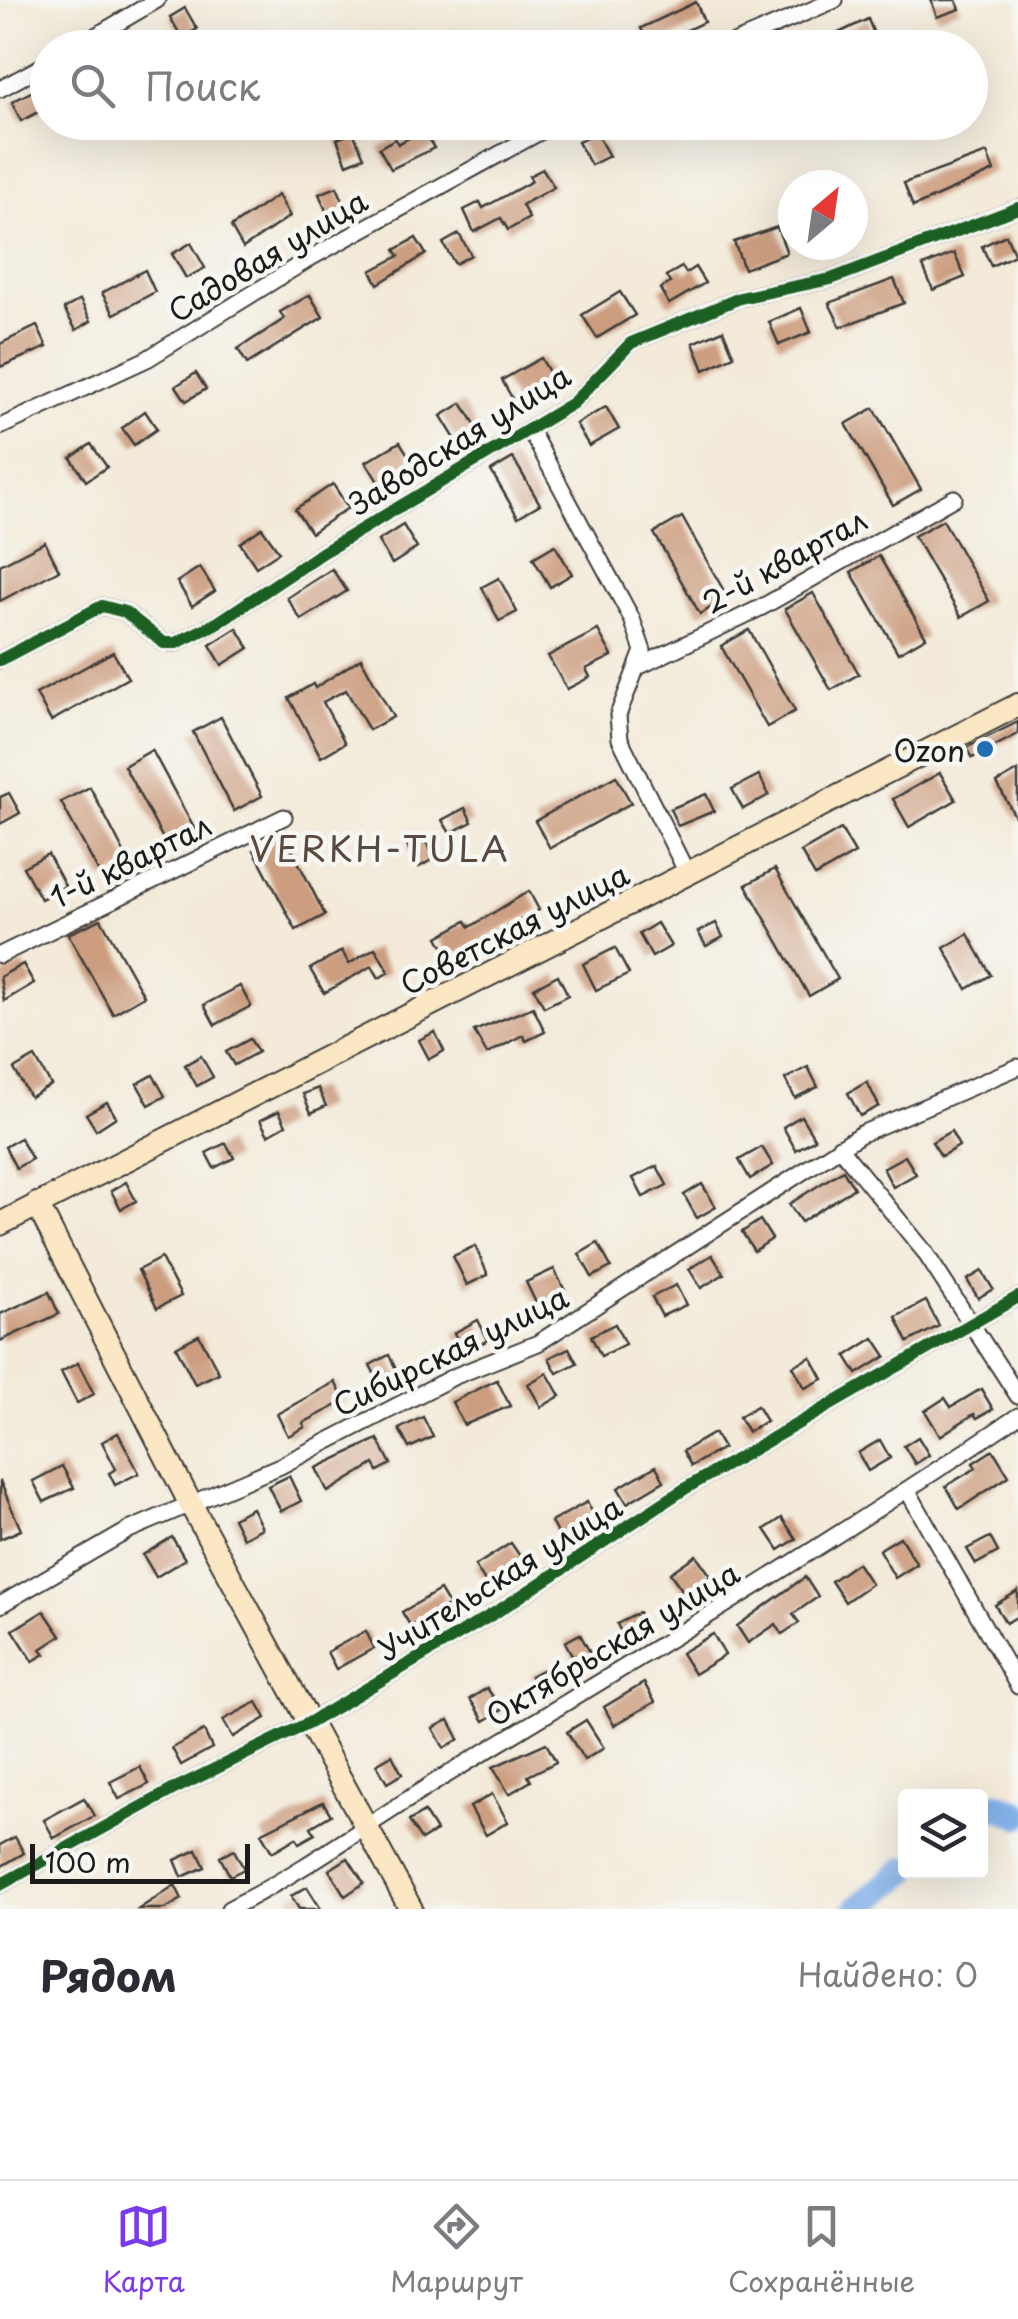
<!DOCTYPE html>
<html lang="ru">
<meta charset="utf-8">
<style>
:root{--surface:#fff;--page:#f7f7f7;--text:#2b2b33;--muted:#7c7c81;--line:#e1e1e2;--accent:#7c3aed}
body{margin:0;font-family:"Playpen Sans",sans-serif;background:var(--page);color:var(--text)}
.controls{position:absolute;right:30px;bottom:30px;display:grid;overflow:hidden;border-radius:10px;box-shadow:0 10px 40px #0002}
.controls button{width:90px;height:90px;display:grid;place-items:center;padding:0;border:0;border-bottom:2px solid var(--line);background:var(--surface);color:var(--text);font:50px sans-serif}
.compass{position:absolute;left:778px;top:170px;width:90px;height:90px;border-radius:50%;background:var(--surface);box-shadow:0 10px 40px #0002;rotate:29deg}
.scale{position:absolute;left:30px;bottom:25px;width:220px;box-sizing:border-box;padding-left:10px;border:5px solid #1c1c1c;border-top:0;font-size:28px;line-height:35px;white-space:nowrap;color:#1c1c1c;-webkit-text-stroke:8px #f6f6f2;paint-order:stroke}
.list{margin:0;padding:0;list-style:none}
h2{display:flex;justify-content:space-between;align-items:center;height:130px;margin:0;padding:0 40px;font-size:42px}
h2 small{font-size:32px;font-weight:400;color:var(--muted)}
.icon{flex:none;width:55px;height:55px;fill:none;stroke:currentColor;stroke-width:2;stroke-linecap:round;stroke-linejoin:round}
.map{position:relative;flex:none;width:1018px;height:1909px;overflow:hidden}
.search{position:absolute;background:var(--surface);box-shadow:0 10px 40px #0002;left:30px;right:30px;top:30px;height:110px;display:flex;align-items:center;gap:25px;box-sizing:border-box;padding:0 35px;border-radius:55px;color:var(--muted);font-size:38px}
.sheet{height:270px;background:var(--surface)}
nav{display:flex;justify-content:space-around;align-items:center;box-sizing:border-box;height:140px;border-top:2px solid var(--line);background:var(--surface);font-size:28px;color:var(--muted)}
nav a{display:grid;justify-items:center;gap:5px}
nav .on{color:var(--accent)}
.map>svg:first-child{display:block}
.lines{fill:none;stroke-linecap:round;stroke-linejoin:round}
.river{stroke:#7dade8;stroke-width:28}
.building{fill:#cc9d7f}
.minor-casing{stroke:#3c3b38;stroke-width:19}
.secondary-casing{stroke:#3c3b38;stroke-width:26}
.minor{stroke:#fff;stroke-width:15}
.secondary{stroke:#fbe7c3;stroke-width:22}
.cycleway-casing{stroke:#f6f6f2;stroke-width:19}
.cycleway{stroke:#1b5e20;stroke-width:12}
.poi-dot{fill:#1f6fb2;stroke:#f6f6f2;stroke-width:4}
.labels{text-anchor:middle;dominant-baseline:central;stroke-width:9;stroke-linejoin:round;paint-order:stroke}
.street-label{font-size:30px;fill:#1c1c1c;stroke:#f6f6f2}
.poi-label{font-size:30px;fill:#1c1c1c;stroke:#f6f6f2;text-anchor:end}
.quarter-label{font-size:35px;letter-spacing:2.5px;fill:#5a493f;stroke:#f6f6f2}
</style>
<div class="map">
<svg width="1018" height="1909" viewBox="0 0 1018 1909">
<rect width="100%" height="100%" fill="#f6f6f2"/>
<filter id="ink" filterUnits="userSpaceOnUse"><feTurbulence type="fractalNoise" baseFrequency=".01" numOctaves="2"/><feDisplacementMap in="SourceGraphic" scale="20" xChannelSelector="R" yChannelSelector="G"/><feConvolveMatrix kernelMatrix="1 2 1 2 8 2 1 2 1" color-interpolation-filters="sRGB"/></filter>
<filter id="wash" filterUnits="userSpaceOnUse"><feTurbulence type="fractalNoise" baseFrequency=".0048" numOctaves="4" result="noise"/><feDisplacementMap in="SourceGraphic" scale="40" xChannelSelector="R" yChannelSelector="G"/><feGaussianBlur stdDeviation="2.25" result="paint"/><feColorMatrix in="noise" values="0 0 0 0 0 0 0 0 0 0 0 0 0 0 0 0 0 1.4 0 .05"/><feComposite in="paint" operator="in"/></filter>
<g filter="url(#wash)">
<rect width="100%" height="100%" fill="#f3ead9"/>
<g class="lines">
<g class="river">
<path d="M 980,1808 L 999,1806 L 1018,1814"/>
<path d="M 858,1909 L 906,1870"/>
</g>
</g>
<g id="blocks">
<g class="building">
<path d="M 931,0 L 956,0 L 960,9 L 937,17 Z"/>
<path d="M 696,2 L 704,22 L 650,48 L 641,28 Z"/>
<path d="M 185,8 L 197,29 L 182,38 L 170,17 Z"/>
<path d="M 868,19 L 874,34 L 836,48 L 807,48 Z"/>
<path d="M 606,31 L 614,48 L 571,48 Z"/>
<path d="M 48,83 L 48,107 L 21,121 L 12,102 Z"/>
<path d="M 423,130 L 434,148 L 391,169 L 379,148 L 395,139 L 398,144 Z"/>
<path d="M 353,132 L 364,157 L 347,164 L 337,139 Z"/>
<path d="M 596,133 L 609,156 L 591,165 L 578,142 Z"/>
<path d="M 987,153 L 994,171 L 913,207 L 904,183 Z"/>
<path d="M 543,169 L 554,187 L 522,205 L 529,218 L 508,230 L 501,218 L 474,232 L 464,210 L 480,202 L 483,208 L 532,181 L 529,176 Z"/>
<path d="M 337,187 L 347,210 L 329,218 L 319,194 Z"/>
<path d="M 278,195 L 290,216 L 243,248 L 231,227 Z"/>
<path d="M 777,227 L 787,253 L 744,269 L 734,242 Z"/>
<path d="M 459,234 L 471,255 L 455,264 L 443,243 Z"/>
<path d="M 1006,235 L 1015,255 L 991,266 L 982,246 Z"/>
<path d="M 416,238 L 426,254 L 378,284 L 371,271 L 399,256 L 395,250 Z"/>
<path d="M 191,243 L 205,268 L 186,278 L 172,254 Z"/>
<path d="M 954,253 L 965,277 L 933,290 L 923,266 Z"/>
<path d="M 682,267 L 686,273 L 695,267 L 705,283 L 669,304 L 660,289 L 670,283 L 666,276 Z"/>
<path d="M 145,270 L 155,292 L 114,314 L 102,293 Z"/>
<path d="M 894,279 L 904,303 L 841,327 L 829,303 Z"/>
<path d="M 620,292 L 635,315 L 597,338 L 582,315 Z"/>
<path d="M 310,295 L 323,317 L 247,364 L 238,349 L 284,319 L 280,312 Z"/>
<path d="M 80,300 L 91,321 L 76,330 L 64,309 Z"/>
<path d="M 801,308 L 811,332 L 779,345 L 769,322 Z"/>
<path d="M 37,326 L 47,347 L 0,367 L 0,344 Z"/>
<path d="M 723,330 L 734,356 L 704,370 L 693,343 Z"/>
<path d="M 541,358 L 555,383 L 516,405 L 502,380 Z"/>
<path d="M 196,373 L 206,389 L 186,401 L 176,386 Z"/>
<path d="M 462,403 L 478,429 L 457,442 L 441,416 Z"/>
<path d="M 606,407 L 619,429 L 589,446 L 576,424 Z"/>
<path d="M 874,408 L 921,489 L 893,505 L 846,424 Z"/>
<path d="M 145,411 L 157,429 L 134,445 L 122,428 Z"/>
<path d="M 400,442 L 417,469 L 383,490 L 366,462 Z"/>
<path d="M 91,444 L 107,467 L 86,481 L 71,458 Z"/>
<path d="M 513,458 L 540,504 L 518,517 L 491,471 Z"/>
<path d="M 333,484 L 348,508 L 311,533 L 295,509 Z"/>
<path d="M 682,517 L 728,598 L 700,614 L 654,533 Z"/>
<path d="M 943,520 L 989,601 L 961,617 L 914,536 Z"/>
<path d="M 403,525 L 417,548 L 392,564 L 378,541 Z"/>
<path d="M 262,528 L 279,552 L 256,567 L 240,543 Z"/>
<path d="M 45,542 L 59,570 L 0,601 L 0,565 Z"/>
<path d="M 555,545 L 572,574 L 550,587 L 533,558 Z"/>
<path d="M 879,556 L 926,637 L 898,653 L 851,572 Z"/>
<path d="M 200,567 L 215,591 L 192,606 L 177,582 Z"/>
<path d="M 332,569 L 347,591 L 301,620 L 287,598 Z"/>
<path d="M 499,578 L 517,612 L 499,621 L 482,587 Z"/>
<path d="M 813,593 L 859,674 L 831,690 L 785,609 Z"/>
<path d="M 237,628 L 249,648 L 222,665 L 210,645 Z"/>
<path d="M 598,630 L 612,656 L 586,669 L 590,677 L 567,689 L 548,656 Z"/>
<path d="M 749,630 L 795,711 L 767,727 L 721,646 Z"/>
<path d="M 113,652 L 128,678 L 51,721 L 36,694 Z"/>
<path d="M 361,658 L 393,717 L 369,730 L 346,690 L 323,702 L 345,743 L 321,757 L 289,698 L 313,684 L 315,688 Z"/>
<path d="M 221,717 L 262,796 L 234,811 L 193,732 Z"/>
<path d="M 1018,722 L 1018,734 L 972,758 L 966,748 Z"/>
<path d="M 152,750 L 195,830 L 167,846 L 124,766 Z"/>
<path d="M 1018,771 L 1018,822 L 997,783 Z"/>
<path d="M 940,773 L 956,800 L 909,827 L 893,799 Z"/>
<path d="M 759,775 L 769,795 L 743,809 L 732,789 Z"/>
<path d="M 616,776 L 631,803 L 550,848 L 535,821 Z"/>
<path d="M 90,787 L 131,866 L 103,880 L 61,802 Z"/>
<path d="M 9,793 L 20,813 L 0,824 L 0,797 Z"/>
<path d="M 706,794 L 714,811 L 678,826 L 670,809 Z"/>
<path d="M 465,808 L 472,822 L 450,833 L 442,820 Z"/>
<path d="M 841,829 L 855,853 L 815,876 L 801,852 Z"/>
<path d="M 284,834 L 325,915 L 296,930 L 254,850 Z"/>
<path d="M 423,837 L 435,858 L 419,867 L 407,845 Z"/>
<path d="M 48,854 L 65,886 L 41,899 L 23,867 Z"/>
<path d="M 775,869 L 838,979 L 809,996 L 746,885 Z"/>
<path d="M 529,891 L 539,910 L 450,958 L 438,937 L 466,921 L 470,927 Z"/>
<path d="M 101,919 L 144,996 L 113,1014 L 68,934 Z"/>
<path d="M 657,923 L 671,946 L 652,957 L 639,934 Z"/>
<path d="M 716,923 L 723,937 L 706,946 L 698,932 Z"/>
<path d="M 968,934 L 991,975 L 967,989 L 944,948 Z"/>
<path d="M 375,948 L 389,972 L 379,978 L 372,966 L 324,993 L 310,969 L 342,951 L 349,964 Z"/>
<path d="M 615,948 L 629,974 L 596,990 L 583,964 Z"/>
<path d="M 23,964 L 34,983 L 4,1001 L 0,977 Z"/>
<path d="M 558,975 L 568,995 L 544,1007 L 534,988 Z"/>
<path d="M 240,986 L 251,1006 L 215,1025 L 204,1005 Z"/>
<path d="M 533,1007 L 545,1032 L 526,1041 L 523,1035 L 487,1054 L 474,1031 Z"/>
<path d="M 435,1032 L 444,1051 L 429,1059 L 419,1040 Z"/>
<path d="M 250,1039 L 258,1052 L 234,1065 L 226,1052 Z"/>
<path d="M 201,1056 L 213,1077 L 197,1086 L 185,1065 Z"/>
<path d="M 35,1057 L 51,1085 L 30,1097 L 14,1069 Z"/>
<path d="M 808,1067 L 818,1087 L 795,1098 L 785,1079 Z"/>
<path d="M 153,1075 L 165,1096 L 149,1105 L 137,1084 Z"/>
<path d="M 867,1082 L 879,1106 L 860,1116 L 848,1093 Z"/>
<path d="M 318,1088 L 326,1106 L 311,1113 L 303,1094 Z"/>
<path d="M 107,1102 L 116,1117 L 96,1130 L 86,1114 Z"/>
<path d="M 279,1111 L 286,1125 L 268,1135 L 260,1120 Z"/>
<path d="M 801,1116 L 815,1139 L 796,1150 L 783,1127 Z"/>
<path d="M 951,1131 L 959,1146 L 941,1156 L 932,1142 Z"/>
<path d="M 20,1138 L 32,1159 L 16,1168 L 5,1147 Z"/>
<path d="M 226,1143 L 234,1158 L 214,1168 L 206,1153 Z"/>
<path d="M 762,1147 L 773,1165 L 750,1179 L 739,1160 Z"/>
<path d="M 905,1156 L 916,1174 L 893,1187 L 883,1168 Z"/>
<path d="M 657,1166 L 667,1185 L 643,1197 L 633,1178 Z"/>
<path d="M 843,1170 L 854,1188 L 801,1222 L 789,1204 Z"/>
<path d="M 126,1182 L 136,1201 L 121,1209 L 111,1191 Z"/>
<path d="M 702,1184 L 716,1207 L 697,1218 L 684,1195 Z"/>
<path d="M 760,1220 L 772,1239 L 754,1251 L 742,1232 Z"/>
<path d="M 598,1243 L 611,1267 L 592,1277 L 579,1254 Z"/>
<path d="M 475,1246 L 488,1275 L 467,1285 L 453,1256 Z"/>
<path d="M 712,1255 L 724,1274 L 701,1288 L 689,1269 Z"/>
<path d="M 161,1258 L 181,1296 L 157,1308 L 138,1270 Z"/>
<path d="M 554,1269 L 565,1291 L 537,1305 L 526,1282 Z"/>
<path d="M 982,1271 L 993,1289 L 978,1298 L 967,1280 Z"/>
<path d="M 676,1285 L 686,1305 L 662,1316 L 652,1297 Z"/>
<path d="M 49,1292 L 59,1314 L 0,1341 L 0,1314 Z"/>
<path d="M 926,1301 L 939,1326 L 908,1342 L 896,1317 Z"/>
<path d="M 478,1320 L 488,1340 L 464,1352 L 454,1333 Z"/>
<path d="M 615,1324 L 625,1344 L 601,1356 L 591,1336 Z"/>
<path d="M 199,1335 L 219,1373 L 195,1384 L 176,1347 Z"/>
<path d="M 874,1338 L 886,1356 L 857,1374 L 846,1356 Z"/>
<path d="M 569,1348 L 577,1363 L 557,1373 L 549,1358 Z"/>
<path d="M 389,1355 L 401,1379 L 382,1388 L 370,1365 Z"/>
<path d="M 811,1357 L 823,1379 L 805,1388 L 793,1366 Z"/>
<path d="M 78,1363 L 94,1394 L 77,1403 L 61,1372 Z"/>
<path d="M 547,1373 L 560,1396 L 541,1407 L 528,1384 Z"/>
<path d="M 497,1380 L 510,1406 L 464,1425 L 452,1402 Z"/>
<path d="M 335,1382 L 345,1401 L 303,1423 L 305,1427 L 288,1436 L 277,1414 Z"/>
<path d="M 981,1389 L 993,1409 L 977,1418 L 974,1414 L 940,1436 L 925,1411 L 945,1398 L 951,1407 Z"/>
<path d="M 757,1406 L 766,1421 L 748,1432 L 739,1417 Z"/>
<path d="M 423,1417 L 433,1437 L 409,1448 L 399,1429 Z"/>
<path d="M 118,1433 L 139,1473 L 115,1485 L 109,1473 L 116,1469 L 102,1442 Z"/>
<path d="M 714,1433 L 723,1448 L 691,1466 L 683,1451 Z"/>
<path d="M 918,1437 L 929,1455 L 915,1464 L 904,1446 Z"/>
<path d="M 378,1439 L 391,1464 L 378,1471 L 374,1464 L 328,1492 L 316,1468 Z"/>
<path d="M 880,1440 L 890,1458 L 868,1471 L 858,1453 Z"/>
<path d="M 993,1450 L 1009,1476 L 959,1509 L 946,1486 L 976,1468 L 973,1463 Z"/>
<path d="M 62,1466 L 74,1488 L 44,1502 L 33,1481 Z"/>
<path d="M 656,1466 L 664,1481 L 627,1503 L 618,1488 Z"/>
<path d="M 289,1476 L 301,1501 L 281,1511 L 268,1486 Z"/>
<path d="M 0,1481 L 21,1530 L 0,1539 Z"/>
<path d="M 587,1502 L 597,1521 L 561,1541 L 551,1522 Z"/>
<path d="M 252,1508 L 262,1528 L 243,1538 L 233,1518 Z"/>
<path d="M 782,1518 L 796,1539 L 779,1550 L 765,1529 Z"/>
<path d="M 172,1537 L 185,1559 L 156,1577 L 143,1555 Z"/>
<path d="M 900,1537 L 917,1564 L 895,1578 L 879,1550 Z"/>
<path d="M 990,1537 L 998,1552 L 976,1564 L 967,1549 Z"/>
<path d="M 511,1543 L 524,1562 L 487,1585 L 475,1566 Z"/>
<path d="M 696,1555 L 711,1576 L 685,1594 L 670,1573 Z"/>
<path d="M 857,1563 L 871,1584 L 845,1602 L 831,1581 Z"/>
<path d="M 805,1577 L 818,1597 L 793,1614 L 799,1623 L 782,1634 L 776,1624 L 748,1643 L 737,1626 Z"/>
<path d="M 440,1590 L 449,1605 L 411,1627 L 402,1612 Z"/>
<path d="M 1018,1591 L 1018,1616 L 1006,1623 L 995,1605 Z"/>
<path d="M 44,1611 L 61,1636 L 41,1649 L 45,1654 L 33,1661 L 13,1630 Z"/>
<path d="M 639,1613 L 648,1630 L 626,1642 L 617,1624 Z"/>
<path d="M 366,1631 L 374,1648 L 336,1669 L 327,1652 Z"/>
<path d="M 580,1634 L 595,1662 L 580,1670 L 565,1642 Z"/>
<path d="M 713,1634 L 725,1655 L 694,1674 L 681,1653 Z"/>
<path d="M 547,1667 L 556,1684 L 541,1692 L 531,1676 Z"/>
<path d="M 644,1683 L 655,1702 L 614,1725 L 604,1707 Z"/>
<path d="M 487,1688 L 502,1710 L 484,1721 L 470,1699 Z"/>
<path d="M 257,1702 L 266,1718 L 233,1737 L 223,1720 Z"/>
<path d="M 449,1720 L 459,1739 L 444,1748 L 433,1728 Z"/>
<path d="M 586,1720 L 604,1748 L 584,1760 L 567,1732 Z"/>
<path d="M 204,1731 L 212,1748 L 181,1765 L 172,1748 Z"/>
<path d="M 546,1743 L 556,1762 L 528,1776 L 531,1781 L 509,1794 L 493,1767 Z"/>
<path d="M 392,1755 L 402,1774 L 387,1783 L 376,1764 Z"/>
<path d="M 140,1767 L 149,1784 L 119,1799 L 110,1782 Z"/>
<path d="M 492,1794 L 508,1822 L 486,1835 L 470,1807 Z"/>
<path d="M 84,1798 L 94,1816 L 54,1838 L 44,1820 Z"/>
<path d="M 323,1802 L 331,1815 L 311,1827 L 315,1834 L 299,1843 L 296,1838 L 272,1852 L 261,1833 Z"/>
<path d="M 424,1812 L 436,1831 L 421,1840 L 409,1821 Z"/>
<path d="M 15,1837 L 24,1853 L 0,1867 L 0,1845 Z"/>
<path d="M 197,1850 L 205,1867 L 182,1877 L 175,1860 Z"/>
<path d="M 234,1850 L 244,1869 L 230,1876 L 220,1857 Z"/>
<path d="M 348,1858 L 364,1883 L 345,1896 L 329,1870 Z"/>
<path d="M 175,1885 L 182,1899 L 165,1909 L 139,1909 Z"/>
<path d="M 307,1887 L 321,1909 L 299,1909 L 291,1896 Z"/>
</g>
</g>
</g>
<g filter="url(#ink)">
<use href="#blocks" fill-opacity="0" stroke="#3c3b38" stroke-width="2.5"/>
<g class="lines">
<g class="minor-casing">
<g id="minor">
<path d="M 75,48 L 157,0"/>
<path d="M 722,48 L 835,0"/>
<path d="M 0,89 L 48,63"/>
<path d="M 0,427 L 147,359 L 312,257 L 558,122"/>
<path d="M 530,430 L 632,619 L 643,651 L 618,715 L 620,739 L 687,873"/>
<path d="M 0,660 L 102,606 L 125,612 L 164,643 L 176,643 L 217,623 L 322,553 L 573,403 L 631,343 L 740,298 L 831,279 L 1018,208"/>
<path d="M 638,667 L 762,607 L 954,498"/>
<path d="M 0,955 L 284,817"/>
<path d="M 839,1147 L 924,1251 L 1018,1396"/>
<path d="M 908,1491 L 1018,1686"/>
<path d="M 0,1605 L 129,1530 L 280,1466 L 453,1377 L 538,1343 L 861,1134 L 1018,1067"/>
<path d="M 0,1885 L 176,1788 L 309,1723 L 498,1611 L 686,1488 L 1018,1297"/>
<path d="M 229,1909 C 310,1868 383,1813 461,1766 C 649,1653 836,1539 1018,1416"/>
</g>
</g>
<g class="secondary-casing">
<g id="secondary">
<path d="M 37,1204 L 189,1501 L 411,1909"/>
<path d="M 0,1224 L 1018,705"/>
</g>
</g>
<use href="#minor" class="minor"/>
<use href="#secondary" class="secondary"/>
<g class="cycleway-casing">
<g id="cycleway">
<path d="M 0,660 L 102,606 L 125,612 L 164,643 L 176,643 L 217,623 L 322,553 L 573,403 L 631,343 L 740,298 L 831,279 L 1018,208"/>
<path d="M 0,1885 L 176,1788 L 309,1723 L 498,1611 L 686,1488 L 1018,1297"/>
</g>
</g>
<use href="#cycleway" class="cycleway"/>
</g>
</g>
<circle class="poi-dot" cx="985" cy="749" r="10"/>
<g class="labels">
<g class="street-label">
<text transform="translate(267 255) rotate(-31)">Садовая улица</text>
<text transform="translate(459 439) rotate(-32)">Заводская улица</text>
<text transform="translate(784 560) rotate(-29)">2-й квартал</text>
<text transform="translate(130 860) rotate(-26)">1-й квартал</text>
<text transform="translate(514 928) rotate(-27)">Советская улица</text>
<text transform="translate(450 1350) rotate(-26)">Сибирская улица</text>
<text transform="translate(499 1577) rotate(-32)">Учительская улица</text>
<text transform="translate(612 1643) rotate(-31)">Октябрьская улица</text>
</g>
<g class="poi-label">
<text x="965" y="749">Ozon</text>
</g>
<g class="quarter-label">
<text x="380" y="847">VERKH-TULA</text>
</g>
</g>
</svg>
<div class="controls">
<button><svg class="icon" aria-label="layers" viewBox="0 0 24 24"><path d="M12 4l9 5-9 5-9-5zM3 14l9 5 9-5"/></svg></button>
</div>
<svg class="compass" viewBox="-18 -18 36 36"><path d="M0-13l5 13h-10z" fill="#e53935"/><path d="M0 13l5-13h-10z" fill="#7c7c81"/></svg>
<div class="scale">100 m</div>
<div class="search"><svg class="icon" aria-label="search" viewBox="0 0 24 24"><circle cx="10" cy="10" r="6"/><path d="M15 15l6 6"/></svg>Поиск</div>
</div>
<section class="sheet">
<h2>Рядом<small>Найдено: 0</small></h2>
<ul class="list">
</ul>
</section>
<nav>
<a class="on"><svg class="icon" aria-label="map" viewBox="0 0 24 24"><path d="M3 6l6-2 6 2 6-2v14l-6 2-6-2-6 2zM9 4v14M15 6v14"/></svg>Карта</a>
<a><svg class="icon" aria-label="directions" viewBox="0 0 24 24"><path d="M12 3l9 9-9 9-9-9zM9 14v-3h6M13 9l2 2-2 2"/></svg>Маршрут</a>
<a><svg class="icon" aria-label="saved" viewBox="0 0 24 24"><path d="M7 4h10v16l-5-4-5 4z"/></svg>Сохранённые</a>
</nav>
